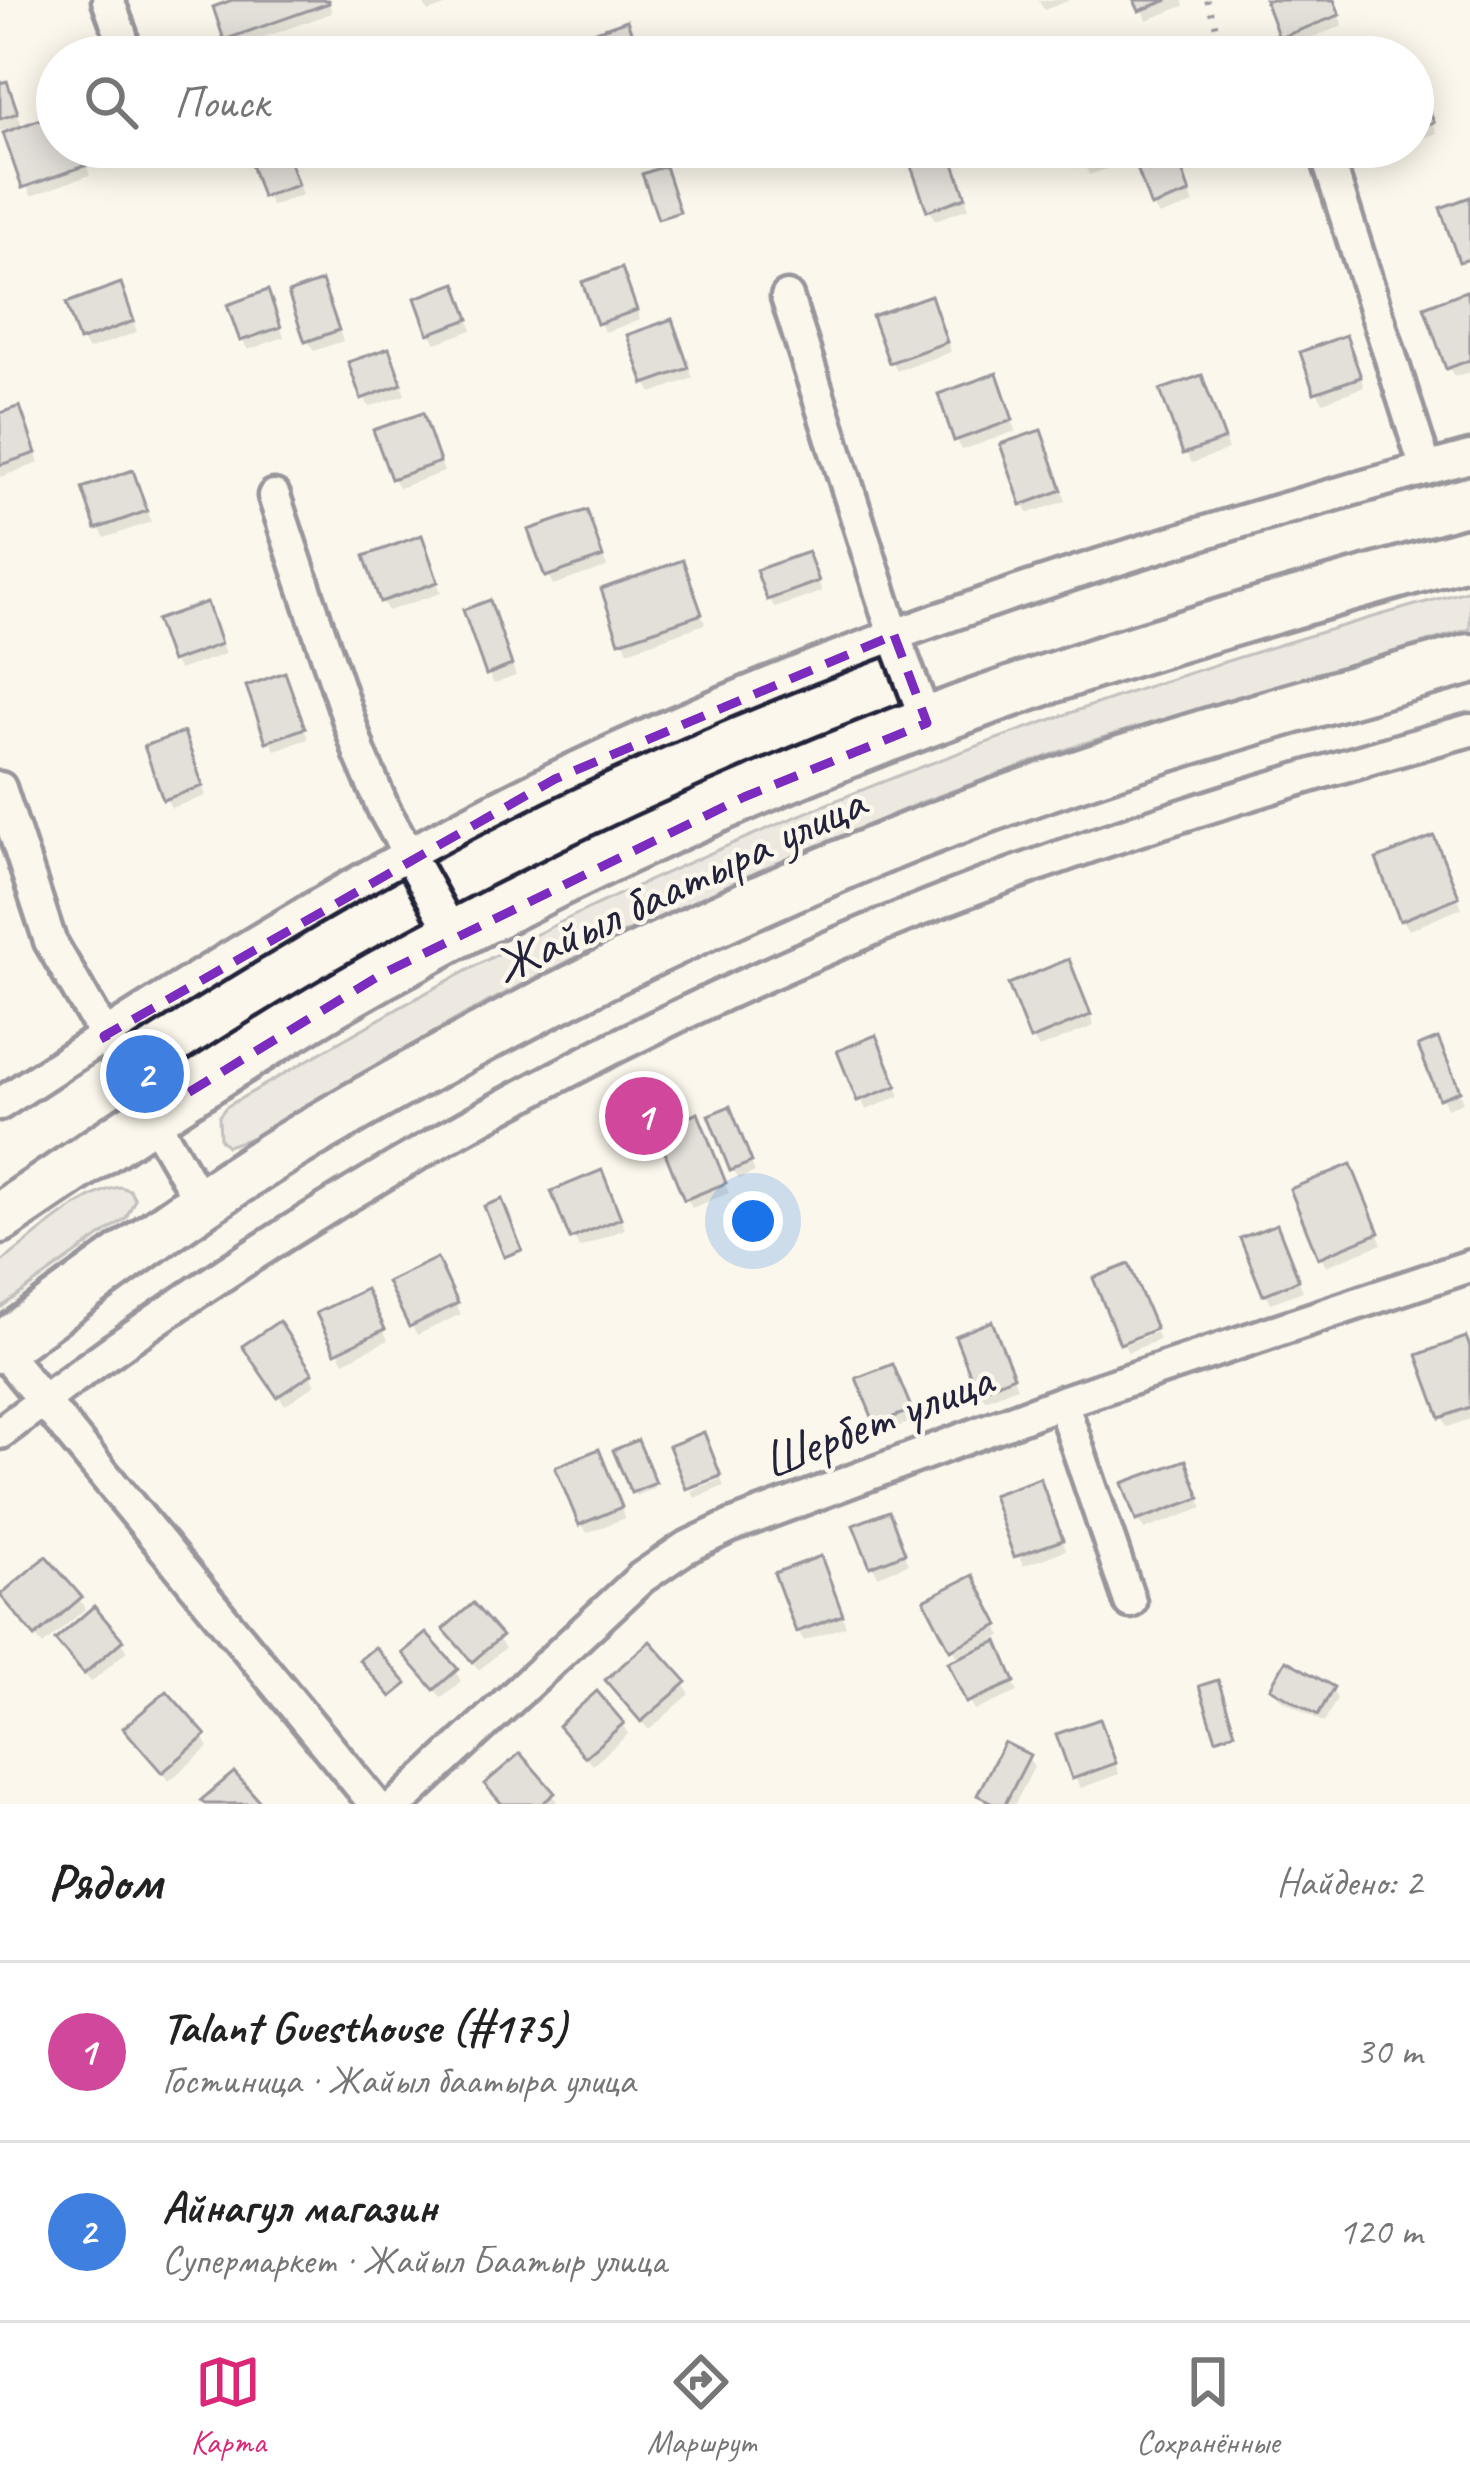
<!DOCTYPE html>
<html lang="ru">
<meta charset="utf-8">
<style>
:root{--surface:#fff;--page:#f6f6f6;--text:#222;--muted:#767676;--line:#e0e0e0;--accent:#db2777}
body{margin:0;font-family:Caveat,sans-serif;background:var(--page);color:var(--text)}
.you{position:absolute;left:753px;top:1221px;width:42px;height:42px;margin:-30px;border:9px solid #fff;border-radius:50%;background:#1a73e8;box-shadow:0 0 0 18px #1a73e833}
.badge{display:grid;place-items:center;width:78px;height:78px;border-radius:50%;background:var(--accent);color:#fff;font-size:39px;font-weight:700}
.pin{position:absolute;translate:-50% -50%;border:6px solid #fff;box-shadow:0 3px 12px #0006}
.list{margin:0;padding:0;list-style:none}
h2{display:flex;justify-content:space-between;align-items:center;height:156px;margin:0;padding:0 48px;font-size:51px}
h2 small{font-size:39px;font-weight:400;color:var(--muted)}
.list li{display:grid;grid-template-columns:78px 1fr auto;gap:36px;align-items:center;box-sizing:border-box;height:180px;padding:0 48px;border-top:3px solid var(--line)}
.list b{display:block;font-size:45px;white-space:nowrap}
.list p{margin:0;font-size:39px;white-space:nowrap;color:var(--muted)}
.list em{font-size:39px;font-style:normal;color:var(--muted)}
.icon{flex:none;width:66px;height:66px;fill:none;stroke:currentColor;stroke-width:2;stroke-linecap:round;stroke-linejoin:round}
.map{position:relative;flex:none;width:1470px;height:1804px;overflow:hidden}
.search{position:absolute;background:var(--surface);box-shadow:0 6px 30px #0003;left:36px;right:36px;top:36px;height:132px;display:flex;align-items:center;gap:30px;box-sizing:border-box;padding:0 42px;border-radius:66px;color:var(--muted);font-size:45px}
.sheet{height:516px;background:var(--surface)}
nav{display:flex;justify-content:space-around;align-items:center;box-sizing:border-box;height:168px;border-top:3px solid var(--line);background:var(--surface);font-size:33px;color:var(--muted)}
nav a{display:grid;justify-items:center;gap:6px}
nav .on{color:var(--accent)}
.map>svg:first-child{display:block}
.green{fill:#dbd8d3;stroke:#7e7d87;stroke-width:3}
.shadow{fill:#0003}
.building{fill:#c6c2c0;stroke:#22223b;stroke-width:3}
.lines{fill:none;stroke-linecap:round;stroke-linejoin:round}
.minor-casing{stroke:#22223b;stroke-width:39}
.primary-casing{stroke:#22223b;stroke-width:57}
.path{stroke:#22223b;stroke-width:6;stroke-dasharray:3 9;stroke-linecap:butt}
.minor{stroke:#fbf7ec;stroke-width:30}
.primary{stroke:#fbf7ec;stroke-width:48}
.marked{fill:none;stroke:#7b2cbf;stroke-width:9;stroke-dasharray:24 15;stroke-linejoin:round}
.labels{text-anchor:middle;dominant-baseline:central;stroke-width:9;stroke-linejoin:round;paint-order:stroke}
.street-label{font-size:51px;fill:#22223b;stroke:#fbf7ec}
</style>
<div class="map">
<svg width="1470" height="1804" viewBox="0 0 1470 1804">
<rect width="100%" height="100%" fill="#fbf7ec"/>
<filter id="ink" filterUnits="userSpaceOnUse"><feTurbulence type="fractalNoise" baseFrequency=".00833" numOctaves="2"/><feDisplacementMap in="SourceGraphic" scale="24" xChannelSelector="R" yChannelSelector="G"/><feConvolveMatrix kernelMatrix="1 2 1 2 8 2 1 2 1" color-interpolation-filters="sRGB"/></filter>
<g filter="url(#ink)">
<g class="green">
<path d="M 1470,590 L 1470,629 L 1084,743 L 919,803 L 622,934 L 472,1010 L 254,1137 L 227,1146 L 220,1139 L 219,1116 L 226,1107 C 352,1035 477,960 609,899 C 886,769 1175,670 1470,590 Z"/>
<path d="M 120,1187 L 130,1190 L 135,1199 L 126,1218 L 0,1308 L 0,1263 C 31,1241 83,1191 120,1187 Z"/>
</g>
<g class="shadow">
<path d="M 241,0 L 328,0 L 332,13 L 233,48 L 227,38 Z"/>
<path d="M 422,0 L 462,0 L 428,12 Z"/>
<path d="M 1038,0 L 1068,0 L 1068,1 L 1044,10 Z"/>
<path d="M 1138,0 L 1182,0 L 1184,6 L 1147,20 Z"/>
<path d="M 1268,0 L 1333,0 L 1343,26 L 1288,46 Z"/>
<path d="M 1413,75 L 1437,133 L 1413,142 Z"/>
<path d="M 0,87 L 11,95 L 23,129 L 57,117 L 57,147 L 80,147 L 90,175 L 31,196 L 5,129 L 0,131 Z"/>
<path d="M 284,147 L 302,195 L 271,206 L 248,148 Z"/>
<path d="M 827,147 L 855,147 L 832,155 Z"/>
<path d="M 940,147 L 946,147 L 951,155 L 969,208 L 935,220 L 929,210 Z"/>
<path d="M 1077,147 L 1141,147 L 1144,156 L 1089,175 Z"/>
<path d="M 1180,165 L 1194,204 L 1159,216 L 1153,206 Z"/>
<path d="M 627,281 L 640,320 L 605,332 L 599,322 Z"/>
<path d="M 326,295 L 343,341 L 314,351 L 308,341 Z"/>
<path d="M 125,297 L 137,332 L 88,350 L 82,340 Z"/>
<path d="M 461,297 L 472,330 L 436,343 L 430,333 Z"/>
<path d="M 272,304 L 284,337 L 248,350 L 242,340 Z"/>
<path d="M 1470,304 L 1470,372 L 1454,377 L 1449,367 Z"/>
<path d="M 936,309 L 951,352 L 897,371 L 891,361 Z"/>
<path d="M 676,332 L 693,378 L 652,393 L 646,383 Z"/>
<path d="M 1351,349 L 1364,387 L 1323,402 L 1317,392 Z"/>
<path d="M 393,362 L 405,395 L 369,407 L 364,397 Z"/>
<path d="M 1001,387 L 1016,431 L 962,450 L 957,440 Z"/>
<path d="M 1207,388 L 1228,450 L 1192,463 L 1186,453 Z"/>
<path d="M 0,416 L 24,420 L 39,463 L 0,477 Z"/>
<path d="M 428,427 L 444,472 L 399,488 L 393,478 Z"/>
<path d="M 1046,444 L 1066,501 L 1029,513 L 1023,503 Z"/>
<path d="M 137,484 L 151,522 L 105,538 L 99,528 Z"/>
<path d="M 591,524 L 607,567 L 553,585 L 548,575 Z"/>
<path d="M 426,549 L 441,593 L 388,611 L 382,601 Z"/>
<path d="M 813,565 L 822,592 L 775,608 L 769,598 Z"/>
<path d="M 687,574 L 705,624 L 628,651 L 605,591 Z"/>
<path d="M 494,614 L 516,676 L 494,684 L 489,674 Z"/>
<path d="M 211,616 L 225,654 L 179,670 L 173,660 Z"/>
<path d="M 290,686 L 308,739 L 275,750 L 269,740 Z"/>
<path d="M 189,745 L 206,796 L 171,808 L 166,798 Z"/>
<path d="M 1439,849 L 1462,908 L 1409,930 L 1403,920 Z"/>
<path d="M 1073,973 L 1094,1026 L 1039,1048 L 1033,1038 Z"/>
<path d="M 1422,1047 L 1443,1051 L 1463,1102 L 1447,1108 Z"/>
<path d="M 881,1048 L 900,1096 L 866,1110 L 841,1053 Z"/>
<path d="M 734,1120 L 755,1172 L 739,1179 L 733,1169 Z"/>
<path d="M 702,1127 L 729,1193 L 692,1208 L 687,1198 Z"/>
<path d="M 1356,1178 L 1382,1244 L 1326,1266 L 1321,1256 Z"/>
<path d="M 607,1184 L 625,1229 L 579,1248 L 555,1192 Z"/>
<path d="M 1281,1238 L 1303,1291 L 1271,1303 L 1266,1293 Z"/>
<path d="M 441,1272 L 461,1314 L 417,1335 L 411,1325 Z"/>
<path d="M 370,1303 L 388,1340 L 344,1362 L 320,1315 Z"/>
<path d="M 278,1326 L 316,1384 L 285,1405 L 252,1357 Z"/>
<path d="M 1156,1332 L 1159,1340 L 1128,1352 L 1124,1345 Z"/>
<path d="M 997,1335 L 1017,1387 L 985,1400 L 979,1390 Z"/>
<path d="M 1470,1349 L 1470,1419 L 1448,1427 L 1442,1417 Z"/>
<path d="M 898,1377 L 915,1420 L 884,1433 L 860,1380 Z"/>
<path d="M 637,1443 L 655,1488 L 636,1496 L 617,1452 Z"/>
<path d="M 603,1463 L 625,1518 L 587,1533 L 581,1523 Z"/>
<path d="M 1190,1474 L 1203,1508 L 1144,1530 L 1138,1520 Z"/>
<path d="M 721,1479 L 724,1486 L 695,1498 L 691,1491 Z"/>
<path d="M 1044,1491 L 1066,1550 L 1023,1566 L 995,1497 Z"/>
<path d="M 893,1525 L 908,1564 L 878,1576 L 873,1566 Z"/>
<path d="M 826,1570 L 846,1626 L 804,1641 L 798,1631 Z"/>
<path d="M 972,1579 L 1002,1636 L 994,1640 L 1018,1692 L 974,1711 L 959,1660 L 928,1602 Z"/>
<path d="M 3,1596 L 79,1599 L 85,1609 L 43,1645 Z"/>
<path d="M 473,1607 L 505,1648 L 479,1670 L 453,1640 Z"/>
<path d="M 121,1641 L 127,1651 L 91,1682 L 64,1651 Z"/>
<path d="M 412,1664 L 455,1671 L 461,1681 L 442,1698 Z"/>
<path d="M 684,1684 L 690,1694 L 649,1730 L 615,1691 Z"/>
<path d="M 1274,1688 L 1332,1689 L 1337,1699 L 1324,1723 L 1279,1698 Z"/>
<path d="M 622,1724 L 628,1734 L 593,1765 L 567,1736 Z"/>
<path d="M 1105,1733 L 1119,1774 L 1081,1788 L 1075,1778 Z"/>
<path d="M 203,1737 L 209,1747 L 169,1781 L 133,1739 Z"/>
<path d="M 1028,1757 L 1034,1767 L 1015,1804 L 986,1804 L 980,1795 Z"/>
<path d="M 553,1795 L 558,1804 L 502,1804 Z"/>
</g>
<g class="building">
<path d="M 232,0 L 328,0 L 329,3 L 224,40 L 213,7 Z"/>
<path d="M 1134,0 L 1168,0 L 1139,11 Z"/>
<path d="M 1265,0 L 1334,0 L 1340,15 L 1279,38 Z"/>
<path d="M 627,20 L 640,57 L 586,57 L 579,37 Z"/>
<path d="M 1179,37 L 1186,57 L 1153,57 L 1149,48 Z"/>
<path d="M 1413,71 L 1434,122 L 1413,130 Z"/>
<path d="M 7,81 L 18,113 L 0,119 L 0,83 Z"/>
<path d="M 57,113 L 57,147 L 80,147 L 87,165 L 22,188 L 3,133 Z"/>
<path d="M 245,147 L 285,147 L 298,185 L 262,197 Z"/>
<path d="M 930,147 L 948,147 L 966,197 L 927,211 L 907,155 Z"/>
<path d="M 1074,147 L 1136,147 L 1081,166 Z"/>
<path d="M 1176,152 L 1190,193 L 1151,207 L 1136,165 Z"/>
<path d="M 665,166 L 680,212 L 658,219 L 642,174 Z"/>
<path d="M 1470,197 L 1470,259 L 1459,262 L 1440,208 Z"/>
<path d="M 622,268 L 637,310 L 597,324 L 582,282 Z"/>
<path d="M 322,281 L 339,330 L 305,342 L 288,293 Z"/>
<path d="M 121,283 L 134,321 L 79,341 L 66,303 Z"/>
<path d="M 456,283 L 469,319 L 428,334 L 415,298 Z"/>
<path d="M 268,290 L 281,327 L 240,341 L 227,305 Z"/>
<path d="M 1466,291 L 1470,303 L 1470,360 L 1446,369 L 1424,307 Z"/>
<path d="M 931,295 L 947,342 L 889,363 L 872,316 Z"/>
<path d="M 672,319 L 689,368 L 644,384 L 627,335 Z"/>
<path d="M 1346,335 L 1361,377 L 1314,393 L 1300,352 Z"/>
<path d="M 389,348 L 402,384 L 361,399 L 348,362 Z"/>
<path d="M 997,373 L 1013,420 L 954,441 L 938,394 Z"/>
<path d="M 1202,375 L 1225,439 L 1183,454 L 1160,390 Z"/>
<path d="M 20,406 L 36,453 L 0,465 L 0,413 Z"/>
<path d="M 423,413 L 440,462 L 391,479 L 373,430 Z"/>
<path d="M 1041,430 L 1062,490 L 1021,505 L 1000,444 Z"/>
<path d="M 133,470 L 147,511 L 96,529 L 82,488 Z"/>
<path d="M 587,510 L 603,557 L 545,577 L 528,530 Z"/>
<path d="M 422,535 L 438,582 L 380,602 L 364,556 Z"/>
<path d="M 808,552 L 819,581 L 767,600 L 756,570 Z"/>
<path d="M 683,560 L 702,614 L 619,642 L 601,589 Z"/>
<path d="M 490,600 L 512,665 L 486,675 L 463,610 Z"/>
<path d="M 207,602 L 221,644 L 171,662 L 156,620 Z"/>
<path d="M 285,672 L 305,728 L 266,742 L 246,686 Z"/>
<path d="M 184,732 L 203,786 L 163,800 L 144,746 Z"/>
<path d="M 1434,836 L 1459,897 L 1400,921 L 1376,859 Z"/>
<path d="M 1069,959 L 1091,1015 L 1030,1040 L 1008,984 Z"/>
<path d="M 876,1035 L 897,1086 L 857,1101 L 837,1051 Z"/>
<path d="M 1438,1038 L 1460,1091 L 1439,1099 L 1418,1046 Z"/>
<path d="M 730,1106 L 752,1162 L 730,1171 L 708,1115 Z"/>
<path d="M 698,1113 L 726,1183 L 684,1200 L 656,1130 Z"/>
<path d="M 1351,1164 L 1379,1233 L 1318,1258 L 1290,1189 Z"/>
<path d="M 602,1170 L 621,1218 L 570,1239 L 551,1191 Z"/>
<path d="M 502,1199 L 522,1250 L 504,1257 L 484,1206 Z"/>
<path d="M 1277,1224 L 1299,1280 L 1263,1295 L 1240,1238 Z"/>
<path d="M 437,1258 L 458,1303 L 409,1327 L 387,1282 Z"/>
<path d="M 1129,1264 L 1156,1329 L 1120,1344 L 1093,1278 Z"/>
<path d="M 366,1289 L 385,1329 L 335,1353 L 316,1313 Z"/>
<path d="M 279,1321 L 313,1373 L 277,1397 L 242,1346 Z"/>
<path d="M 992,1321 L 1014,1376 L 977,1392 L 955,1336 Z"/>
<path d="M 1466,1337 L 1470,1347 L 1470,1407 L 1440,1418 L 1417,1355 Z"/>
<path d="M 893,1364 L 912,1410 L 875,1424 L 856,1378 Z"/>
<path d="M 704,1432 L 721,1476 L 686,1489 L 669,1446 Z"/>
<path d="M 638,1440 L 656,1483 L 631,1493 L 613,1450 Z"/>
<path d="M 599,1449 L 622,1507 L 579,1525 L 555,1467 Z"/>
<path d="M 1186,1460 L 1200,1498 L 1136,1521 L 1122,1483 Z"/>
<path d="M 1040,1478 L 1063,1540 L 1014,1557 L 992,1495 Z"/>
<path d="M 889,1511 L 905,1553 L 870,1567 L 853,1525 Z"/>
<path d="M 46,1556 L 82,1597 L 35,1637 L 0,1595 Z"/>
<path d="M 821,1556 L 843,1615 L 796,1632 L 774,1573 Z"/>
<path d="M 973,1575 L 999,1625 L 950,1650 L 924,1600 Z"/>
<path d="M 473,1603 L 502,1636 L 472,1662 L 443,1629 Z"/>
<path d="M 94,1606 L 123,1640 L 84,1674 L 55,1640 Z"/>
<path d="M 426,1633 L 458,1669 L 434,1690 L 402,1653 Z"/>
<path d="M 650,1641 L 687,1682 L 641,1722 L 605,1680 Z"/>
<path d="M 998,1641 L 1015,1682 L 966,1703 L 948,1662 Z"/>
<path d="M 375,1647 L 407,1684 L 391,1697 L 359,1660 Z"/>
<path d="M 1286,1660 L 1334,1687 L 1318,1715 L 1270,1688 Z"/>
<path d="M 1218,1680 L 1235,1732 L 1216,1739 L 1199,1686 Z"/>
<path d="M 167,1691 L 206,1735 L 162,1773 L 123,1728 Z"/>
<path d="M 597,1691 L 624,1723 L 585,1757 L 558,1726 Z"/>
<path d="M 1100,1719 L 1116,1763 L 1072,1779 L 1056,1734 Z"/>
<path d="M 1004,1742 L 1030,1755 L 1005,1804 L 995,1804 L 977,1795 Z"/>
<path d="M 520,1753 L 555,1793 L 542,1804 L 502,1804 L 484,1784 Z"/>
<path d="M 234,1772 L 262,1804 L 205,1804 L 201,1800 Z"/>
</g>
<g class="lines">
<g class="minor-casing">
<g id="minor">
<path d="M 108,0 L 121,35"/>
<path d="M 1324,147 L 1426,469"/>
<path d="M 787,297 L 894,635 L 927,723"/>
<path d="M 274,496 L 360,754 L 384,810 L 454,936"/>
<path d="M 0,788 L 50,941 L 202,1204"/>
<path d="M 0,1104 C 179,986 362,872 555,778 C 847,637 1158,541 1470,457"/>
<path d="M 0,1348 L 375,1804"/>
<path d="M 1062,1402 L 1130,1602"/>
<path d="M 0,1433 C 283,1217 596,1038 927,907 C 1104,836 1287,781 1470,730"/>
<path d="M 398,1804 L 641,1578 L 685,1548 L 731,1526 L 1062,1402 L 1470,1266"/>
</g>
</g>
<g class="primary-casing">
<g id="primary">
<path d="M 0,1218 C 125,1133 250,1048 382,974 C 608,848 850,743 1096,663 C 1220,623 1345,588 1470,553"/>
<path d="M 0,1348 C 100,1276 200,1199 306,1136 C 516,1013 739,901 967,815 C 1132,753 1300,705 1470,659"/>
</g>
</g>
<path class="path" d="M 1207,0 L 1226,57"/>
<use href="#minor" class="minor"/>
<use href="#primary" class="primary"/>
</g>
</g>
<path d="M0 0H1470V1804H0ZM 894,635 L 927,723 L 744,797 L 382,974 L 150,1116 L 104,1036 L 555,779 Z" fill="#fbf7ec" fill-opacity=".55" fill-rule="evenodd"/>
<path class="marked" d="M 894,635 L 927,723 L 744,797 L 382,974 L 150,1116 L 104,1036 L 555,779 Z"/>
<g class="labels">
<g class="street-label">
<text transform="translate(679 884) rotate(-25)">Жайыл баатыра улица</text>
<text transform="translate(877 1420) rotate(-21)">Шербет улица</text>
</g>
</g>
</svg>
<div class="you"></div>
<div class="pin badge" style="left:644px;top:1116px;background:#d1479c">1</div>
<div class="pin badge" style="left:145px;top:1074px;background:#3f7fe0">2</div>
<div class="search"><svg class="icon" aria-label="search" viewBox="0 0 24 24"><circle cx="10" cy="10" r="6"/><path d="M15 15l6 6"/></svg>Поиск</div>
</div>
<section class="sheet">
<h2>Рядом<small>Найдено: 2</small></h2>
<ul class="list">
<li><span class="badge" style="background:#d1479c">1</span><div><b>Talant Guesthouse (#175)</b><p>Гостиница · Жайыл баатыра улица</p></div><em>30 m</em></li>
<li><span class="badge" style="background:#3f7fe0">2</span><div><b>Айнагул магазин</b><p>Супермаркет · Жайыл Баатыр улица</p></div><em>120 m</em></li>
</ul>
</section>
<nav>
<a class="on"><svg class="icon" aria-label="map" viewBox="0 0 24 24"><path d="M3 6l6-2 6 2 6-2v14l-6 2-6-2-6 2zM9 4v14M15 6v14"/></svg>Карта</a>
<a><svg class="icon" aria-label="directions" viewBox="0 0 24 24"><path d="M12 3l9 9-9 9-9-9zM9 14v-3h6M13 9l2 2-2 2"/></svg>Маршрут</a>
<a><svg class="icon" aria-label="saved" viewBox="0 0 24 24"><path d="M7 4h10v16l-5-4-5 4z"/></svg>Сохранённые</a>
</nav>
